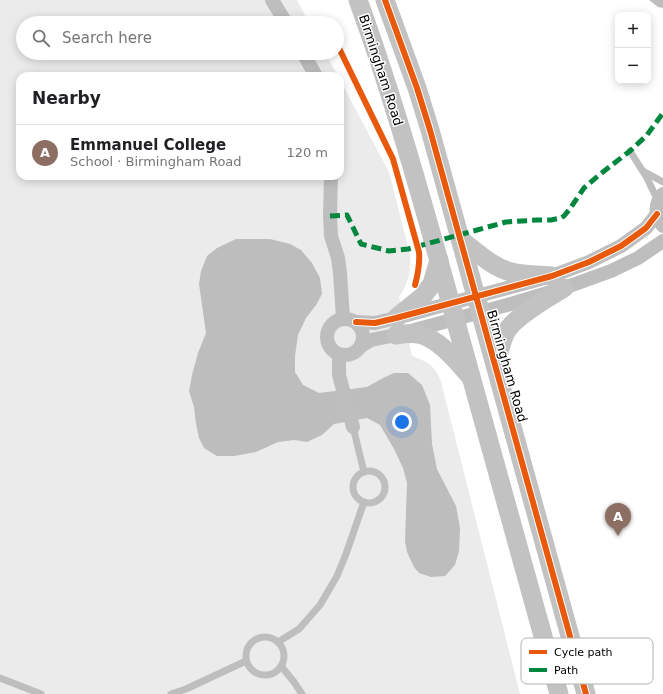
<!DOCTYPE html>
<meta charset="utf-8">
<style>
:root{--surface:#fff;--page:#f2f2f2;--text:#202124;--muted:#757577;--line:#e0e0e0;--accent:#595959}
body{margin:0;font-family:"DejaVu Sans",sans-serif;background:var(--page);color:var(--text)}
.controls{position:absolute;right:12px;top:12px;display:grid;overflow:hidden;border-radius:8px;box-shadow:0 2px 10px #0003}
.controls button{width:36px;height:36px;display:grid;place-items:center;padding:0;border:0;border-bottom:1px solid var(--line);background:var(--surface);color:var(--text);font:20px sans-serif}
.you{position:absolute;left:402px;top:422px;width:14px;height:14px;margin:-10px;border:3px solid #fff;border-radius:50%;background:#1a73e8;box-shadow:0 0 0 6px #1a73e833}
.badge{display:grid;place-items:center;width:26px;height:26px;border-radius:50%;background:var(--accent);color:#fff;font-size:13px;font-weight:700}
.pin{position:absolute;translate:-50% -33px;filter:drop-shadow(0 1px 2px #0008)}
.pin::after{content:'';position:absolute;top:21px;width:14px;height:12px;background:inherit;clip-path:polygon(0 0,100% 0,50% 100%)}
.list{margin:0;padding:0;list-style:none}
h2{display:flex;justify-content:space-between;align-items:center;height:52px;margin:0;padding:0 16px;font-size:17px}
h2 small{font-size:13px;font-weight:400;color:var(--muted)}
.list li{display:grid;grid-template-columns:26px 1fr auto;gap:12px;align-items:center;box-sizing:border-box;height:56px;padding:0 16px;border-top:1px solid var(--line)}
.list b{display:block;font-size:15px;white-space:nowrap}
.list p{margin:0;font-size:13px;white-space:nowrap;color:var(--muted)}
.list em{font-size:13px;font-style:normal;color:var(--muted)}
.icon{flex:none;width:22px;height:22px;fill:none;stroke:currentColor;stroke-width:2;stroke-linecap:round;stroke-linejoin:round}
.map{position:relative;flex:none;width:663px;height:694px;overflow:hidden}
.search{position:absolute;background:var(--surface);box-shadow:0 2px 10px #0003;left:16px;top:16px;width:328px;height:44px;display:flex;align-items:center;gap:10px;box-sizing:border-box;padding:0 14px;border-radius:22px;color:var(--muted);font-size:15px}
.panel{position:absolute;background:var(--surface);box-shadow:0 2px 10px #0003;left:16px;top:72px;width:328px;height:108px;border-radius:12px}
.map>svg:first-child{display:block}
.green{fill:#ebebeb}
.water{fill:#bdbdbd}
.lines{fill:none;stroke-linecap:round;stroke-linejoin:round}
.lane{stroke:#bebebe;stroke-width:7}
.street{stroke:#bebebe;stroke-width:14}
.secondary{stroke:#c2c2c2;stroke-width:19}
.quiet{stroke:#00873e;stroke-width:5;stroke-dasharray:10 5;stroke-linecap:butt}
.cycleway-casing{stroke:#fff;stroke-width:8}
.cycleway{stroke:#e8590c;stroke-width:6}
.labels{text-anchor:middle;dominant-baseline:central;stroke-width:3;stroke-linejoin:round;paint-order:stroke}
.street-label{font-size:13px;fill:#000;stroke:#fff}
.key{fill:#fff;stroke:#b2b2b2;stroke-width:1}
.key-label{font-size:11px;fill:#000}
</style>
<div class="map">
<svg width="663" height="694" viewBox="0 0 663 694">
<rect width="100%" height="100%" fill="#fff"/>
<path class="green" d="M 0,0 L 297,0 L 309,23 L 23,23 L 23,53 L 325,53 L 338,76 L 20,76 L 20,176 L 340,176 L 340,80 L 389,172 L 410,254 C 411,271 409,283 399,297 L 412,356 C 428,362 436,366 441,382 L 520,694 L 0,694 Z"/>
<g class="water">
<path d="M 649,0 L 663,0 L 663,8 L 658,7 Z"/>
<path d="M 236,239 L 270,239 L 290,244 L 301,250 L 312,263 L 320,278 L 322,294 L 316,305 L 306,318 L 298,335 L 295,356 L 295,372 L 303,385 L 319,393 L 367,387 L 383,378 L 394,373 L 408,373 L 422,385 L 430,405 L 432,444 L 437,469 L 456,506 L 460,528 L 459,551 L 455,565 L 445,576 L 431,577 L 419,573 L 414,567 L 407,552 L 405,541 L 407,483 L 403,468 L 394,449 L 380,425 L 367,418 L 334,424 L 322,435 L 307,442 L 294,440 L 278,442 L 256,452 L 234,456 L 217,456 L 204,448 L 199,438 L 196,424 L 194,407 L 189,391 L 192,375 L 198,353 L 206,333 L 199,284 L 201,271 L 207,256 L 217,248 Z"/>
</g>
<g class="lines">
<g class="lane">
<path d="M 630,151 L 647,178 L 658,201"/>
<path d="M 643,171 L 663,182"/>
<path d="M 353,427 L 364,472"/>
<circle cx="369" cy="487" r="16"/>
<circle cx="265" cy="656" r="19"/>
<path d="M 278,642 L 299,629 L 320,605 L 337,576 L 346,554 L 364,502"/>
<path d="M 281,666 L 294,682 L 302,694"/>
<path d="M 0,678 L 41,694"/>
<path d="M 171,694 L 186,689 L 246,661"/>
</g>
<g class="street">
<path d="M 272,0 L 286,23"/>
<path d="M 303,53 L 316,76"/>
<path d="M 331,176 L 330,216 L 331,236 L 338,258 L 340,273 L 343,318"/>
<path d="M 663,194 C 654,204 655,216 663,226"/>
<circle cx="345" cy="337" r="18"/>
<path d="M 356,322 L 375,323 L 396,318 L 552,276 L 589,262 L 621,246 L 635,236 L 646,228 L 657,214"/>
<path d="M 361,346 L 371,340 L 396,335 L 507,305 L 564,288 L 611,271 L 638,258 L 663,241"/>
<path d="M 339,355 L 339,375 L 353,427"/>
</g>
<g class="secondary">
<path d="M 358,0 C 399,113 430,229 462,344 C 494,461 527,577 559,694"/>
<path d="M 385,0 L 417,88 L 430,130 L 586,694"/>
<path d="M 461,240 C 477,252 492,267 511,272 C 523,275 540,275 552,276"/>
<path d="M 396,318 L 423,296 L 432,284 L 439,260"/>
<path d="M 396,335 C 403,334 411,333 418,334 C 438,338 456,360 469,375"/>
<path d="M 496,365 C 499,353 501,339 508,329 C 519,314 548,298 564,288"/>
</g>
<path class="quiet" d="M 330,216 L 347,215 L 361,244 L 389,251 L 408,249 L 506,222 L 537,220 L 551,220 L 561,218 L 564,216 L 569,210 L 584,188 L 599,175 L 630,151 L 647,135 L 663,113"/>
<g class="cycleway-casing">
<g id="cycleway">
<path d="M 385,0 L 417,88 L 430,130 L 586,694"/>
<path d="M 337,44 L 393,159 L 419,252 C 420,263 418,274 415,285"/>
<path d="M 356,322 L 375,323 L 396,318 L 552,276 L 589,262 L 621,246 L 635,236 L 646,228 L 657,214"/>
</g>
</g>
<use href="#cycleway" class="cycleway"/>
</g>
<g class="labels">
<g class="street-label">
<text transform="translate(381 70) rotate(72)">Birmingham Road</text>
<text transform="translate(507 366) rotate(74)">Birmingham Road</text>
</g>
</g>
<rect x="521" y="638" width="132" height="46" rx="6" class="key"/>
<rect x="529" y="650" width="18" height="4" fill="#e8590c"/>
<rect x="529" y="668" width="18" height="4" fill="#00873e"/>
<g class="key-label">
<text x="554" y="656">Cycle path</text>
<text x="554" y="674">Path</text>
</g>
</svg>
<div class="controls">
<button>+</button>
<button>−</button>
</div>
<div class="you"></div>
<div class="pin badge" style="left:618px;top:536px;background:#8d6e63">A</div>
<div class="search"><svg class="icon" aria-label="search" viewBox="0 0 24 24"><circle cx="10" cy="10" r="6"/><path d="M15 15l6 6"/></svg>Search here</div>
<section class="panel">
<h2>Nearby<small></small></h2>
<ul class="list">
<li><span class="badge" style="background:#8d6e63">A</span><div><b>Emmanuel College</b><p>School · Birmingham Road</p></div><em>120 m</em></li>
</ul>
</section>
</div>
